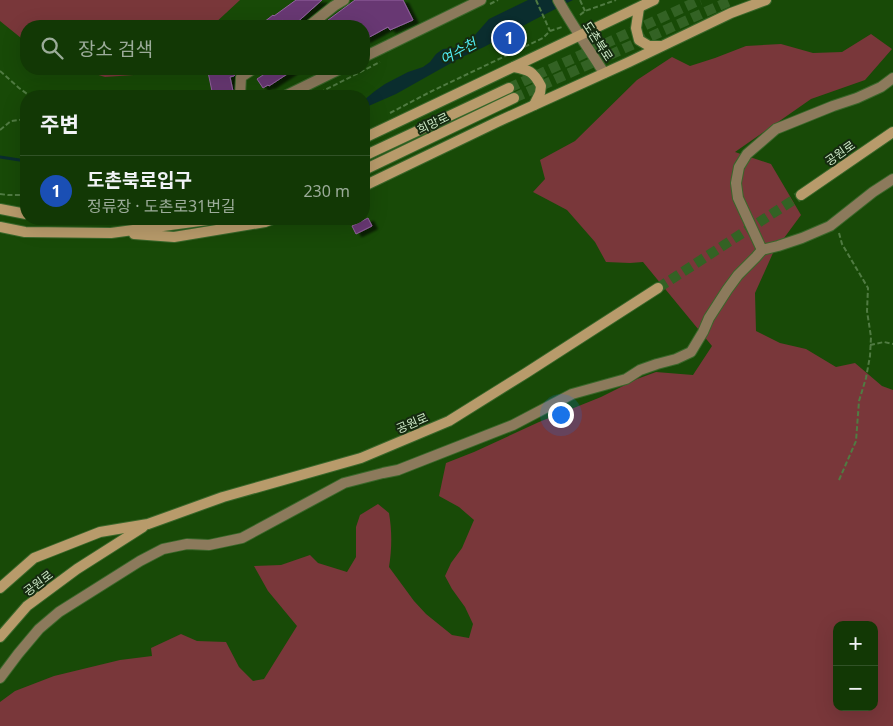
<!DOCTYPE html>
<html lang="ko">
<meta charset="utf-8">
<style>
:root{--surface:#123805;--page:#1b3f0f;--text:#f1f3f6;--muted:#9cac9a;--line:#315227;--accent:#e98efe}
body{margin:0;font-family:"Noto Sans","Noto Sans KR",sans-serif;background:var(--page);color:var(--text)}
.controls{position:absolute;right:15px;bottom:15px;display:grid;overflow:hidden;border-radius:10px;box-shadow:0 5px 20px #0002}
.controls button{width:45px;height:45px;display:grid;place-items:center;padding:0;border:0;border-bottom:1px solid var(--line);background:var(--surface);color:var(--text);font:25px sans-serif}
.you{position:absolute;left:560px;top:414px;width:18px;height:18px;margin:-12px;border:4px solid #fff;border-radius:50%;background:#1a73e8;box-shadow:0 0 0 8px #1a73e833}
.badge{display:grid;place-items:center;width:32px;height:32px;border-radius:50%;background:var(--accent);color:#fff;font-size:16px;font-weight:700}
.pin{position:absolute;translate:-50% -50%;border:2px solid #fff;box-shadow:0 1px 5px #0006}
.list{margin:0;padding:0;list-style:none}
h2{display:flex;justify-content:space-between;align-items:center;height:65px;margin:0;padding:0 20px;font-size:21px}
h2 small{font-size:16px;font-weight:400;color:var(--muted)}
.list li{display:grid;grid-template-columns:32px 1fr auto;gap:15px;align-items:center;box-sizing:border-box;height:70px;padding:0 20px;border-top:1px solid var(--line)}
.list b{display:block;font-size:19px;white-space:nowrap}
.list p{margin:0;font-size:16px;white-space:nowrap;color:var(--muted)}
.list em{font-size:16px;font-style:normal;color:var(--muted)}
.icon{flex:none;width:28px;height:28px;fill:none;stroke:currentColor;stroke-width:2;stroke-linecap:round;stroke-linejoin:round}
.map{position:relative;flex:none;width:893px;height:726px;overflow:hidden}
.search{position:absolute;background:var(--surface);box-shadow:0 5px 20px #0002;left:20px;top:20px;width:350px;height:55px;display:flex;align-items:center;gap:12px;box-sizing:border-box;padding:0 18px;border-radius:20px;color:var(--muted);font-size:19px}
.panel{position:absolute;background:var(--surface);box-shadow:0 5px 20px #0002;left:20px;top:90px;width:350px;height:135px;border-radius:20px}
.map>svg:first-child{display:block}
.green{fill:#79373a;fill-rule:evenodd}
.water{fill:#0a2d2e}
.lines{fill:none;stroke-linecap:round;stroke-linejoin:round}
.stream{stroke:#0a2d2e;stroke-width:3}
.building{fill:#673873;stroke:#9563a1;filter:url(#shadow)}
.secondary-tunnel{stroke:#336224;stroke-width:10;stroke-dasharray:10 5;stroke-linecap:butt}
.minor-casing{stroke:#39672a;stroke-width:12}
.secondary-casing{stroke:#39672a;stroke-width:12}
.path{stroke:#507b42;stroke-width:2;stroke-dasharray:5 2.5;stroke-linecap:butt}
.minor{stroke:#8c7a5c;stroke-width:10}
.secondary{stroke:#b89b6b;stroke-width:10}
.labels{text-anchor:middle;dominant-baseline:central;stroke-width:4;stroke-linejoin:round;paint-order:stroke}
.street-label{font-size:12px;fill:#cee9c7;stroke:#152a10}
.water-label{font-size:14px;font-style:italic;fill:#51edf4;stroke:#152a10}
</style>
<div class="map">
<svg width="893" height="726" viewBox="0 0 893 726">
<defs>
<filter id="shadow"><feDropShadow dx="5.5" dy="3" stdDeviation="1" flood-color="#0009"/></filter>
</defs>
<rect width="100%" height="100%" fill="#184a07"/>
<g class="green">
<path d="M 0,0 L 240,0 L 212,26 L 26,26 L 26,42 L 0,21 Z"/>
<path d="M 871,34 L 892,49 L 865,80 L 811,99 L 735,152 L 771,164 L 801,215 L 773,253 L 755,293 L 756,331 L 780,343 L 806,349 L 836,367 L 855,363 L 882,386 L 893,390 L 893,726 L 0,726 L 0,702 L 15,691 L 54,676 L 120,660 L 152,656 L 151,648 L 181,634 L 197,641 L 226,642 L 239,667 L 253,681 L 264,679 L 297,626 L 268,591 L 254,566 L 281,565 L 310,555 L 318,563 L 347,572 L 356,557 L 356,527 L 360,515 L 378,504 L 389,513 C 392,531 392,548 389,567 L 414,601 L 426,614 L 452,635 L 469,638 L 473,624 L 465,607 L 452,589 L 445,576 L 451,563 L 462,548 L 474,520 L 459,507 L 439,496 L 446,463 L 474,452 L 539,422 L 601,397 L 637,379 L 656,372 L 693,375 L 712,346 L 643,262 L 630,263 L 606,262 L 595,242 L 567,210 L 533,192 L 545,179 L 540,160 L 575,141 L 637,80 L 672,57 L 690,66 L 715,58 L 746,46 L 781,44 L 813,53 L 842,52 ZM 837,625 L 874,625 L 874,707 L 837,707 Z"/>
<path d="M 79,69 L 167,69 L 162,73 L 105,77 Z"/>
</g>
<path class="water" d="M 528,0 L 573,0 L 532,21 L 484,47 L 460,58 L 396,94 L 364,108 L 364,100 L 375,91 L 385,84 L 408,72 L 423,67 L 430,62 L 436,54 L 443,49 L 461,47 L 467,44 L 489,19 Z"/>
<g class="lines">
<path class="stream" d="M 0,157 L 26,161"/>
</g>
<g class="building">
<path d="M 296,0 L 322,0 L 293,26 L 288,26 L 283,20 L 276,26 L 259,26 L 273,15 L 274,16 Z"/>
<path d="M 355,0 L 403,0 L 413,20 L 390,30 L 388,27 L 364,40 L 364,26 L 320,26 Z"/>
<path d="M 211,69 L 241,69 L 237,72 L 234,76 L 230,77 L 233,91 L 233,96 L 213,96 L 208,72 L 211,71 Z"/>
<path d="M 272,69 L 295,69 L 269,86 L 268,85 L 263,88 L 257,79 Z"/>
<path d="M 368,218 L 372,226 L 356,234 L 352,226 Z"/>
</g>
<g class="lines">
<g class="secondary-tunnel">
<path d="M 509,88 L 700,0"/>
<path d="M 514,98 L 732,0"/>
<path d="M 658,288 L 801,195"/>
</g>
<g class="minor-casing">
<g id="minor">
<path d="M 558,0 C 572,25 589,49 604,73"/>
<path d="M 309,26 L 334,6 L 344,0"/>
<path d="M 364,57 L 481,0"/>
<path d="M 893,78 L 881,87 L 857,98 L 833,106 L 776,129 L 747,154 L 739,167 L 736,183 L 738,198 L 762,250 L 778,246 L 802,238 L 830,226 L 873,192 L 893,179"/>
<path d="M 240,96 L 241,77 L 253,69"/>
<path d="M 285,96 L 340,69"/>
<path d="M 0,678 L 18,654 L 39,629 L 59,612 L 140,561 L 163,549 L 187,544 L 209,545 L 242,538 L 344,483 L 383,473 L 398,470 L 513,425 L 572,394 L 626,379 L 640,370 L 657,364 L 676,359 L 691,352 L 703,332 L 709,318 L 727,290 L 738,275 L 756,257 L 762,250"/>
</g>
</g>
<g class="secondary-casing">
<g id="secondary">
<path d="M 639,8 L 636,28 L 639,40 L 649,46 L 661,46"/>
<path d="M 514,67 C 529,70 533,71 541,86 L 540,93 L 534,105"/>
<path d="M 364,138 L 654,0"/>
<path d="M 364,156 L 509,88"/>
<path d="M 364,170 L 514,98"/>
<path d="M 364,186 L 497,122 L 629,62 L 731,13 L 766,0"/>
<path d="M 801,195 L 893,132"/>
<path d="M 0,209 L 26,214"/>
<path d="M 0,227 L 25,232 L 111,233 L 215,219"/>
<path d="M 134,234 L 174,237 L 265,222 L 273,219"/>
<path d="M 0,588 L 34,558 L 100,532 L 148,524 L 223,497 L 361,458 L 449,421 L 526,373 L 658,288"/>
<path d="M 0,637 L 27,606 L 77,569 L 143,527"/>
</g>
</g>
<g class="path">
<path d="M 536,0 L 550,31"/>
<path d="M 580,0 L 585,11"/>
<path d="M 490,4 L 498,0"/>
<path d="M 580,15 L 585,11 L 616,0"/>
<path d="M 0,71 L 19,88 L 30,96"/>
<path d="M 313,96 L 380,62"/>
<path d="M 390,113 L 430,92 L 543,38 L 550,31 L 562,27"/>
<path d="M 0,130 L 11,121 L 26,119"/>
<path d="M 0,194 L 8,195 L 26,195"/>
<path d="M 22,195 L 26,145"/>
<path d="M 870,345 L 884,342 L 893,344"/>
<path d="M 839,480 L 856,441 L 859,401 L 866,378 L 870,356 L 871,337 L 867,311 L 868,288 L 842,244 L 839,233"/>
</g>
<use href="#minor" class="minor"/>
<use href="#secondary" class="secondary"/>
</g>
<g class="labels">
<g class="street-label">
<text transform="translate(598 41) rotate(57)">도촌북로</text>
<text transform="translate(433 123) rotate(-26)">희망로</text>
<text transform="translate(840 153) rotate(-35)">공원로</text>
<text transform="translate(412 423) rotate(-23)">공원로</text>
<text transform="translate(38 583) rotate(-37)">공원로</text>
</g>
<g class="water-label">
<text transform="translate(458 51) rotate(-28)">여수천</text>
</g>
</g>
</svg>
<div class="controls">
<button>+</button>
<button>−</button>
</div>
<div class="you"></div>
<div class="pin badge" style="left:509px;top:38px;background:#1a4fb4">1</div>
<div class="search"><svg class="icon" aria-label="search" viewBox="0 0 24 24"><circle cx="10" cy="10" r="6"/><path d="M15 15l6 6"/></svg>장소 검색</div>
<section class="panel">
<h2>주변<small></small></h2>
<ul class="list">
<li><span class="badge" style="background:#1a4fb4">1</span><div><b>도촌북로입구</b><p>정류장 · 도촌로31번길</p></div><em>230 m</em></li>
</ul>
</section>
</div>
